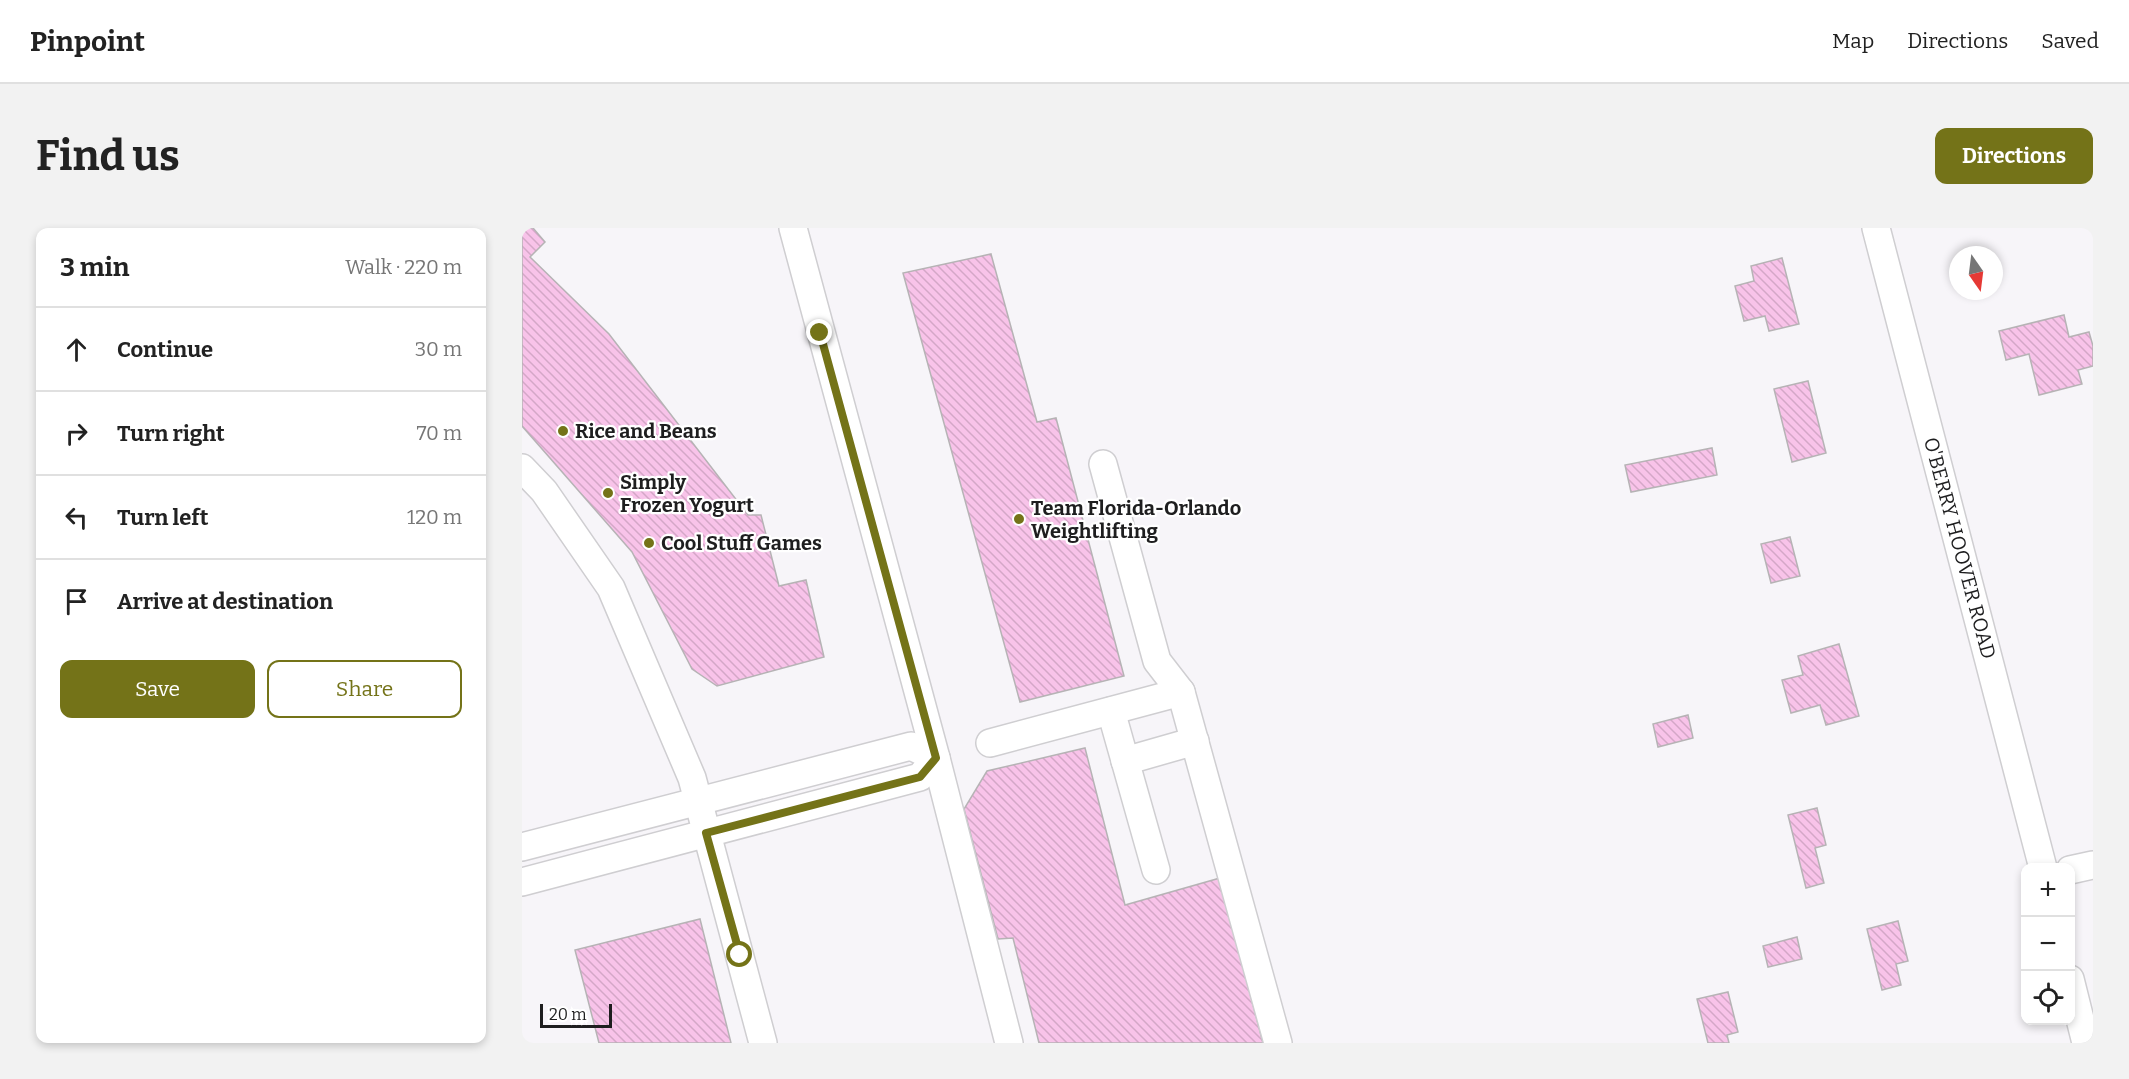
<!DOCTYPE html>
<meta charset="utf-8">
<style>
:root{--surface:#fff;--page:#f2f2f2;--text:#222;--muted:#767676;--line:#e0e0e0;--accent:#747318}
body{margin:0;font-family:Bitter,serif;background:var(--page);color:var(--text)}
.controls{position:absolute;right:18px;bottom:18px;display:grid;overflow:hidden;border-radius:12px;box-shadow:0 3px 9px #0003}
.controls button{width:54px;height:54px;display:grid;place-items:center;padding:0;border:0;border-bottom:2px solid var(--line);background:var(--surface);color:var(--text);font:30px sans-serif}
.compass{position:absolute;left:1427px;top:18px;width:54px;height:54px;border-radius:50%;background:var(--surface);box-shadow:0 3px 9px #0003;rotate:166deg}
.scale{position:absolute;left:18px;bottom:15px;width:72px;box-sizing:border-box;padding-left:6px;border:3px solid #1e1e1f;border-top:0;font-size:16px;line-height:21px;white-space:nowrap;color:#1e1e1f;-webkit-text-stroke:4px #fff;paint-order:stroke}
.stop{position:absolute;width:18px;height:18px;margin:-14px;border:4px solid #747318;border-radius:50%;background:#fff}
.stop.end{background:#747318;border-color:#fff;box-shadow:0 2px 6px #0008}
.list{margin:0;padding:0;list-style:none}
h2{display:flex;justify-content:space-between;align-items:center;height:78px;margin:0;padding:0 24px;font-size:26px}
h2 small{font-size:20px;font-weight:400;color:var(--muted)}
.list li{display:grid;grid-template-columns:39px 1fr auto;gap:18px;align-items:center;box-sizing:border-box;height:84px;padding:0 24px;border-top:2px solid var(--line)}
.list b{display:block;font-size:22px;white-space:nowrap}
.list em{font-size:20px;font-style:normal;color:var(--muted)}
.actions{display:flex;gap:12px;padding:18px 24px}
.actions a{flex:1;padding:14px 0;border:2px solid var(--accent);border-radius:12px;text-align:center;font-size:21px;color:var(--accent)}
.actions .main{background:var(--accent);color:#fff}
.icon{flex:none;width:33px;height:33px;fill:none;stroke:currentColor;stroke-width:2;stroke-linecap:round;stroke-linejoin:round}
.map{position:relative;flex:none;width:1571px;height:815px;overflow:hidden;border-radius:12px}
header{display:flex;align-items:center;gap:36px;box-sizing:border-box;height:84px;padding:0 30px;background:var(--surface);border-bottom:2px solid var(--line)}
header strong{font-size:28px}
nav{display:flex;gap:33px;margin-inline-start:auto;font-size:21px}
.intro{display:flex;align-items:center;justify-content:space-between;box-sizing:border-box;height:144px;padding:0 36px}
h1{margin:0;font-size:42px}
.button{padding:15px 27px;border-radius:12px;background:var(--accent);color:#fff;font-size:21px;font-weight:700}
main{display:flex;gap:36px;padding:0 36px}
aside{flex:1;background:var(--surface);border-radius:12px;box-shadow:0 3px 9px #0003}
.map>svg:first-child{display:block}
.building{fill:url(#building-back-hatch);stroke:#b6b3b5;stroke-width:1.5}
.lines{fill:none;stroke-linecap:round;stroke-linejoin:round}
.minor-casing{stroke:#cfced1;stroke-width:30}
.minor{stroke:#fff;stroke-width:27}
.route{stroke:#747318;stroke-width:8}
.poi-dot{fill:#747318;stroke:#fff;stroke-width:2}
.labels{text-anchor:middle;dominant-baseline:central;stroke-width:4.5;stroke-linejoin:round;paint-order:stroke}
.poi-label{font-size:20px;font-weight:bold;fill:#1e1e1f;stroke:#fff;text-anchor:start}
.street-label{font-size:20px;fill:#1e1e1f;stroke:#fff}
</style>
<header>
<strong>Pinpoint</strong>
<nav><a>Map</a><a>Directions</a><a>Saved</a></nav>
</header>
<div class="intro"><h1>Find us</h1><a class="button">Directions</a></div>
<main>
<aside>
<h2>3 min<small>Walk · 220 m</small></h2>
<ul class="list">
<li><svg class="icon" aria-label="ahead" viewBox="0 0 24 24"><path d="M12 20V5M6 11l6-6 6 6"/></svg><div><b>Continue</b></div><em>30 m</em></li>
<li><svg class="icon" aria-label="right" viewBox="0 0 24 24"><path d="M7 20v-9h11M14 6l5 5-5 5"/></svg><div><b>Turn right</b></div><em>70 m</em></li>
<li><svg class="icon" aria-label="left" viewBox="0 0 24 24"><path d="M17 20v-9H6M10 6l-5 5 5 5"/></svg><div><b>Turn left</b></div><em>120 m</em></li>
<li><svg class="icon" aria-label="arrive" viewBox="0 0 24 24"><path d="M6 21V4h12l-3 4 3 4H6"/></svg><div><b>Arrive at destination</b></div></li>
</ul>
<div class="actions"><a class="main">Save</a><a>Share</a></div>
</aside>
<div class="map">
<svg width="1571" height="815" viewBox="0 0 1571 815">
<defs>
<pattern id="building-back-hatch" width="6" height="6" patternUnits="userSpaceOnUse" patternTransform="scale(1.5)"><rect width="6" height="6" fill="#f8c3e9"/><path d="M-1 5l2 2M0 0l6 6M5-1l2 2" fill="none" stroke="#d4a7c7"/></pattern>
</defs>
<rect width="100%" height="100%" fill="#f7f5f9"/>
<g class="building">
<path d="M 0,0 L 11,0 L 23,14 L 8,29 L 87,106 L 226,287 L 239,287 L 257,358 L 284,352 L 302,429 L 195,458 L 170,441 L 110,324 L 0,198 Z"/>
<path d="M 469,26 L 515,194 L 534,190 L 602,448 L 498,474 L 381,45 Z"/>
<path d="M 1260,30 L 1277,96 L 1247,103 L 1243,88 L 1222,93 L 1213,58 L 1232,53 L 1229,38 Z"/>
<path d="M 1542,87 L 1547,109 L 1567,104 L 1571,118 L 1571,138 L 1556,142 L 1560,156 L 1517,167 L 1507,126 L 1484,132 L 1477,103 Z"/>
<path d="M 1286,153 L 1304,225 L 1270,234 L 1252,161 Z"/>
<path d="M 1190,220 L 1195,247 L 1109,264 L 1103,237 Z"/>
<path d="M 1268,309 L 1278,348 L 1249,355 L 1239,316 Z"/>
<path d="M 1317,416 L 1337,488 L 1304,497 L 1298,477 L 1269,485 L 1260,452 L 1281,447 L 1276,428 Z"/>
<path d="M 1166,487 L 1171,510 L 1136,519 L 1131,496 Z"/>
<path d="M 563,520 L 603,677 L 698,650 L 741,815 L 517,815 L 491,710 L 476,711 L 442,581 L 465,543 Z"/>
<path d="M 1295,580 L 1304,617 L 1293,620 L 1302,655 L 1284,660 L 1266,587 Z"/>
<path d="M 178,691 L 209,815 L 77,815 L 53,722 Z"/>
<path d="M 1376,693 L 1386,733 L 1374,736 L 1379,757 L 1360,762 L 1345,701 Z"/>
<path d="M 1275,709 L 1280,731 L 1246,739 L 1241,718 Z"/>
<path d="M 1206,764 L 1216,804 L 1205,807 L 1207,815 L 1186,815 L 1175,771 Z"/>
</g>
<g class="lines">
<g class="minor-casing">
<g id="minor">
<path d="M 271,0 L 414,530 L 487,815"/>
<path d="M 1354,0 L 1521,640"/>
<path d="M 581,236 L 635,433 L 659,464 L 756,815"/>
<path d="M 0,240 L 22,263 L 89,360 L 170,550 L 241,815"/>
<path d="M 589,483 L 634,642"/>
<path d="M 468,515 L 659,464"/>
<path d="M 603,533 L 673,513"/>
<path d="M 0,619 L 389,518 L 414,530 L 398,549 L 0,654"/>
<path d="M 1548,642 L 1571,637"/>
<path d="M 1548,751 L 1564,815"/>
</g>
</g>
<use href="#minor" class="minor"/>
</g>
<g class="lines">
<path class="route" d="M 218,727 L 184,605 L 398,549 L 414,530 L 298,105"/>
</g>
<g class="poi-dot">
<circle cx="41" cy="203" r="6"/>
<circle cx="86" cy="265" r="6"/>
<circle cx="497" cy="291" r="6"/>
<circle cx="127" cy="315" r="6"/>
</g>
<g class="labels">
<g class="poi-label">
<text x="53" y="203">Rice and Beans</text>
<text x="98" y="254">Simply<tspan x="98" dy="23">Frozen Yogurt</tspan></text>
<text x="509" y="280">Team Florida-Orlando<tspan x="509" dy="23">Weightlifting</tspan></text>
<text x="139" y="315">Cool Stuff Games</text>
</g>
<g class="street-label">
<text transform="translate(1438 320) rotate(75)">O'BERRY HOOVER ROAD</text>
</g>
</g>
</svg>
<div class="controls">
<button>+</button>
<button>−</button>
<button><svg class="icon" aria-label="locate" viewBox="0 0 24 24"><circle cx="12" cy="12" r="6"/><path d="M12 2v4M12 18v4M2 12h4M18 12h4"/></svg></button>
</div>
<svg class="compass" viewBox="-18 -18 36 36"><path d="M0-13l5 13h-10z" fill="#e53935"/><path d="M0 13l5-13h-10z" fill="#767676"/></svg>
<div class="scale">20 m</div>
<div class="stop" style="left:218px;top:727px"></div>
<div class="stop end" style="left:298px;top:105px"></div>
</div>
</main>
